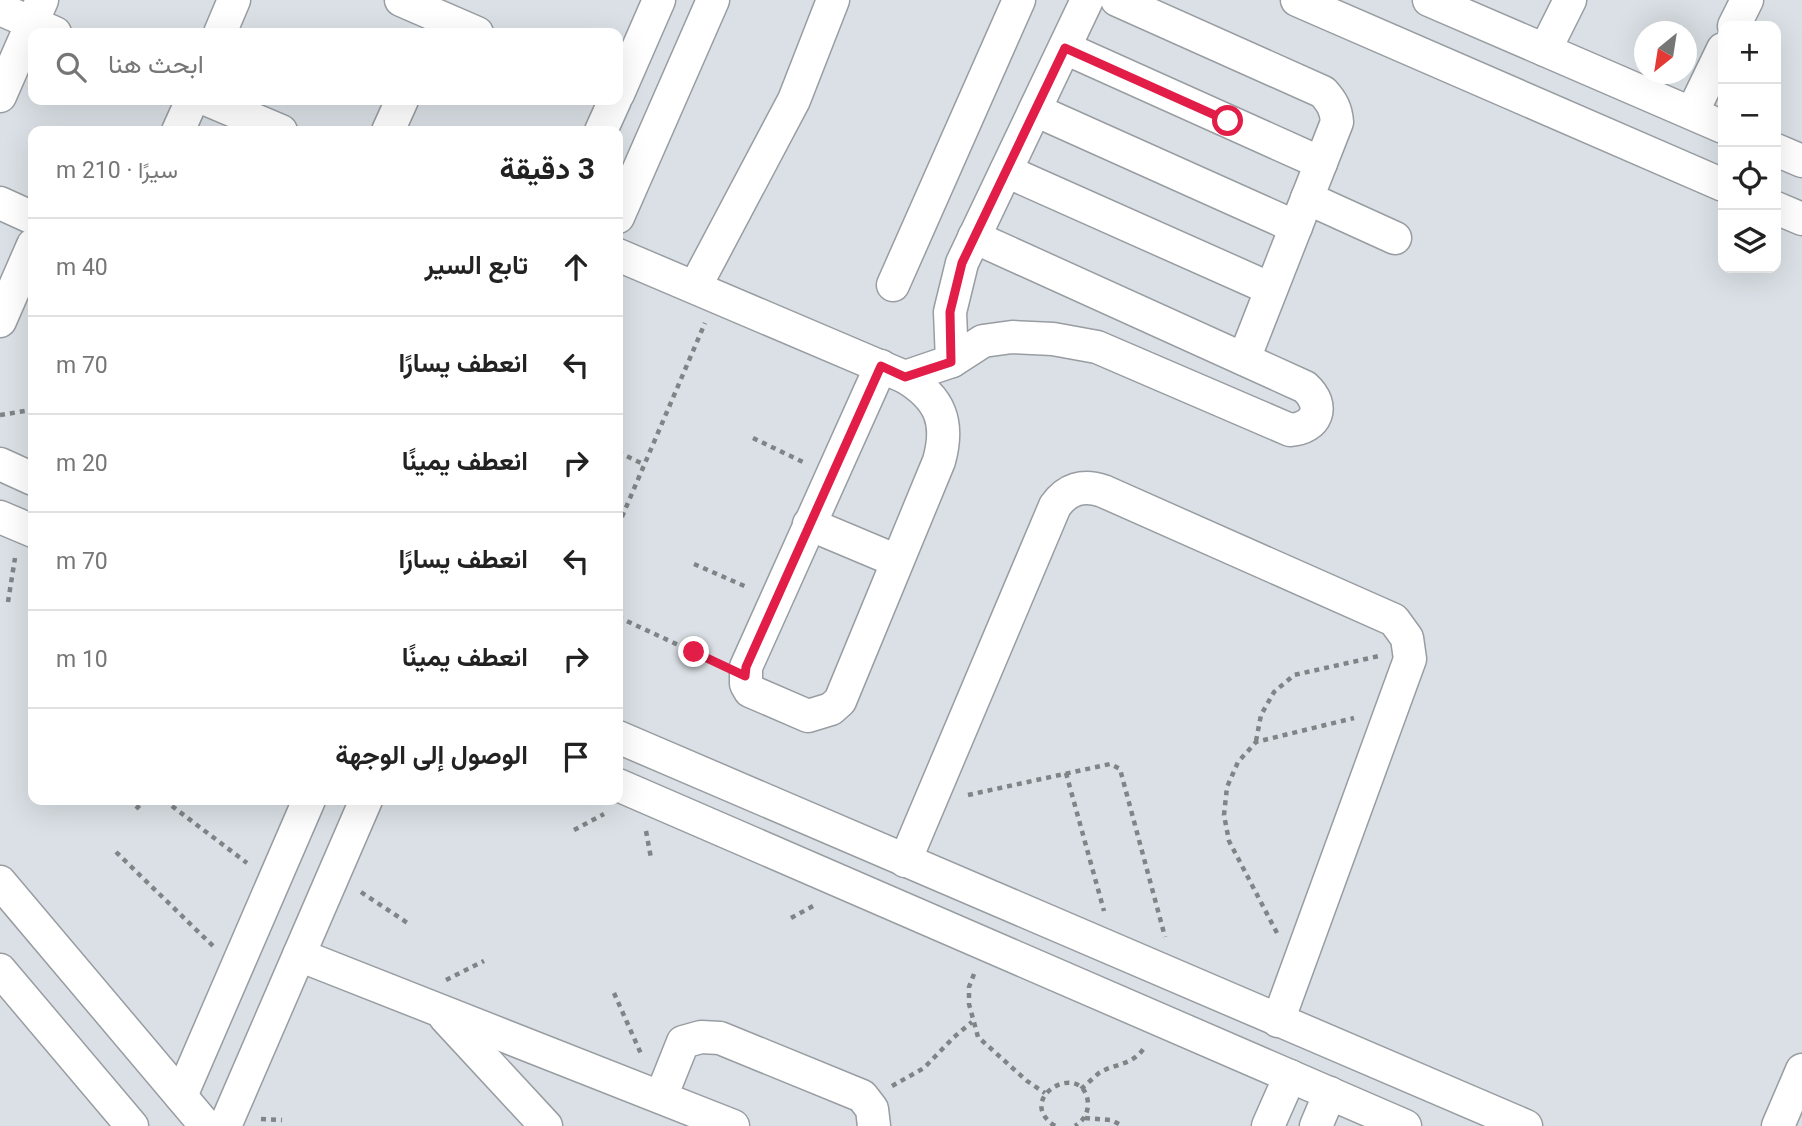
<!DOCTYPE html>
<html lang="ar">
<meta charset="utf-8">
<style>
:root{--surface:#fff;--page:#f6f6f6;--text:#222;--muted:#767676;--line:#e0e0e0}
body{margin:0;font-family:Roboto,Vazirmatn,sans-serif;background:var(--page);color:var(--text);direction:rtl}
.controls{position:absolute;right:21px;top:21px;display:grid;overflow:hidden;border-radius:14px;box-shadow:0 7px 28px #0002}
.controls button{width:63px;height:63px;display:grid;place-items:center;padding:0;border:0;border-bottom:2px solid var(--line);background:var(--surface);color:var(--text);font:35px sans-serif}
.compass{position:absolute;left:1634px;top:21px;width:63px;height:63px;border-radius:50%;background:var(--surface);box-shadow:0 7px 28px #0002;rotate:210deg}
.stop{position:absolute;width:21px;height:21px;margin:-16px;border:5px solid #e11d48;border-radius:50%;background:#fff}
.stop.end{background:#e11d48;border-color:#fff;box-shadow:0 2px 7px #0008}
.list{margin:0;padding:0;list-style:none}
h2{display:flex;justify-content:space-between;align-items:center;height:91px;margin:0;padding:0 28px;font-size:30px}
h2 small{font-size:23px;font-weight:400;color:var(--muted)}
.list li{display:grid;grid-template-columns:46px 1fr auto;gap:21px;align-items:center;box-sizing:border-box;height:98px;padding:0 28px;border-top:2px solid var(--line)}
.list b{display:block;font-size:26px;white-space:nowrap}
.list em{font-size:23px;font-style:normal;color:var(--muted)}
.icon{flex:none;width:38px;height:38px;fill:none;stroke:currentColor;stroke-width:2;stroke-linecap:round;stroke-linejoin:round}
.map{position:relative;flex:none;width:1802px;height:1126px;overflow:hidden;direction:ltr}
.search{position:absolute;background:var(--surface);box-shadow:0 7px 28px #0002;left:28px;top:28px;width:595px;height:77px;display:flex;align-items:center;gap:18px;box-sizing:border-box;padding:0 24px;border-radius:14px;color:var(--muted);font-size:26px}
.panel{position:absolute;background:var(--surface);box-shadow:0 7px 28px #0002;left:28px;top:126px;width:595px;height:679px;border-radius:14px;direction:rtl}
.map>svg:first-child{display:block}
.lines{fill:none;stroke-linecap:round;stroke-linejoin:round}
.minor-casing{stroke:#989da2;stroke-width:35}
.path{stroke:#808487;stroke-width:4.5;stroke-dasharray:5 5;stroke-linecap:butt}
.minor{stroke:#fff;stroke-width:32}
.route{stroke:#e11d48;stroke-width:9}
</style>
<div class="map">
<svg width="1802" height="1126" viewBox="0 0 1802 1126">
<rect width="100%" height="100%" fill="#dae0e5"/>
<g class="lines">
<g class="minor-casing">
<g id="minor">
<path d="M 401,0 L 477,33"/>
<path d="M 1117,0 L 1323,92 C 1332,102 1336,109 1337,122 L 1244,359"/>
<path d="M 1297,0 L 1723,185"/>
<path d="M 1429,0 L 1723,127"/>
<path d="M 0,9 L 55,33"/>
<path d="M 1734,26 L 1747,0"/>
<path d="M 220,33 L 234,0"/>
<path d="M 1065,48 L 1321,163"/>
<path d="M 1545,50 L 1570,0"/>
<path d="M 618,94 L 659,0"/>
<path d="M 0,96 L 42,0"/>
<path d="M 208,100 L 281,131"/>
<path d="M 1035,110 L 1296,227"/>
<path d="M 1692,113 L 1723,49"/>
<path d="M 178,131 L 192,100"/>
<path d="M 388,131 L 402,100"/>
<path d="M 601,131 L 615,100"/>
<path d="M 1776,150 L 1802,161"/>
<path d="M 1006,171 L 1271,289"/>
<path d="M 1307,198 L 1395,238"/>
<path d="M 0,203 L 33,218"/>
<path d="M 1776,208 L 1802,219"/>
<path d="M 618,217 L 713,0"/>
<path d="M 618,255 L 905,377 L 952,361 L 983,341 L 1012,337 L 1053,339 L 1097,347 L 1290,430 C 1317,428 1326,406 1305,387 L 974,237"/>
<path d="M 893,285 L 1019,0"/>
<path d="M 695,287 L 794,100 L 833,0"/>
<path d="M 0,321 L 33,245"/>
<path d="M 952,361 L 950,312 L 962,263 L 1087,0"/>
<path d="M 881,366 L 746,667 L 746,684 L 750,691 L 808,716 L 831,709 L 840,701 L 939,461 C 950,422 940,398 905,377"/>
<path d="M 0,464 L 33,479"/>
<path d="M 0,517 L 33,531"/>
<path d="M 809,524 L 897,561"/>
<path d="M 618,737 L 1526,1126"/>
<path d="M 618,785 L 1405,1126"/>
<path d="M 905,861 L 1055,506 C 1067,489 1083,484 1103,491 L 1394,620 L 1407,638 L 1410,659 L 1278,1021"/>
<path d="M 0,882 L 206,1126"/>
<path d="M 299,955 L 733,1126"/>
<path d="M 0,970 L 132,1126"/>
<path d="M 445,1017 L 546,1126"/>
<path d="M 181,1096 L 309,800"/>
<path d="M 661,1097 L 683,1042 L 701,1037 L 720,1038 L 862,1096 L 872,1109 L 874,1126"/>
<path d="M 225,1126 L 366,800"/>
<path d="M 1268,1126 L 1290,1076"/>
<path d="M 1316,1126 L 1330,1093"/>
<path d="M 1778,1126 L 1802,1070"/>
</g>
</g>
<g class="path">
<path d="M 0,415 L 25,411"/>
<path d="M 753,438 L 805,463"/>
<path d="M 618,452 L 643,464"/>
<path d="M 618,526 L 705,323"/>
<path d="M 694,564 L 749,588"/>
<path d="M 8,602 L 15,558"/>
<path d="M 618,617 L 715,662"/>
<path d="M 1256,741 L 1261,715 L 1274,692 L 1294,675 L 1379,656"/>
<path d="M 1066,773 L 1104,911"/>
<path d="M 968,795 L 1110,764 L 1120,769 L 1165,937"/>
<path d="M 164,800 L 247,863"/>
<path d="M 136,809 L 145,800"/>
<path d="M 574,830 L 604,814"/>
<path d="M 646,831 L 651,858"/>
<path d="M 116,852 L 213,946"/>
<path d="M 361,892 L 409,924"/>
<path d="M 791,918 L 815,905"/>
<path d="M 1277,933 L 1229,841 L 1224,815 L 1227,787 L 1238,762 L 1256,742 L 1354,718"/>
<path d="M 974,974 L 969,987 L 969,1004 L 978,1037 L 1027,1081 L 1045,1093"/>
<path d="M 446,980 L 484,961"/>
<path d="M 614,993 L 642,1056"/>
<path d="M 892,1086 L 924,1068 L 954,1037 L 972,1022"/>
<path d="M 1081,1089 C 1087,1084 1093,1078 1099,1073 C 1115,1063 1132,1066 1144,1048"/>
<path d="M 1085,1118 L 1111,1120 L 1123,1126"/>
<path d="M 261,1119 L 282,1120"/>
<path d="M 1055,1126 C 1012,1098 1084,1058 1088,1103 C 1088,1114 1083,1121 1075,1126"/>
</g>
<use href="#minor" class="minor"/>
</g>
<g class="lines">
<path class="route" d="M 694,652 L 745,676 L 746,667 L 881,366 L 905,377 L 951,362 L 950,312 L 962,263 L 1065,48 L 1228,121"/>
</g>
</svg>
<div class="controls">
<button>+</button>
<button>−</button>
<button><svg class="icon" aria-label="locate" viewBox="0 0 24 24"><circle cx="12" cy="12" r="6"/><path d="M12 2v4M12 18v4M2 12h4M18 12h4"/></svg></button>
<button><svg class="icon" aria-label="layers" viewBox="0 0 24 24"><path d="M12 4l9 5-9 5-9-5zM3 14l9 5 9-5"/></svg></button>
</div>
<svg class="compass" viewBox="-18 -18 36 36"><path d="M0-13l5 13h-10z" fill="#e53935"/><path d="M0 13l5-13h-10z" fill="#767676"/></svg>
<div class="stop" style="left:1228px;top:121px"></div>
<div class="stop end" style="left:694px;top:652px"></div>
<div class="search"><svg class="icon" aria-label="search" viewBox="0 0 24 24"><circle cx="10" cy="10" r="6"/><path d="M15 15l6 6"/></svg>ابحث هنا</div>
<section class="panel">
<h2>3 دقيقة<small>سيرًا · 210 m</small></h2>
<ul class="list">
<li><svg class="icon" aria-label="ahead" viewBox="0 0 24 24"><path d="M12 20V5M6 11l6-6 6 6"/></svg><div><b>تابع السير</b></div><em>40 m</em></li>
<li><svg class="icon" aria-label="left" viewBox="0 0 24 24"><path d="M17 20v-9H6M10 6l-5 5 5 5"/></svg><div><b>انعطف يسارًا</b></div><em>70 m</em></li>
<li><svg class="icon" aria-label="right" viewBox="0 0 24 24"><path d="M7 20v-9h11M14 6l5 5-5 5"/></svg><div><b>انعطف يمينًا</b></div><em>20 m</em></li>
<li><svg class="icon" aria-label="left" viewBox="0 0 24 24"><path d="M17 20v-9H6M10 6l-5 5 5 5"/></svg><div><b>انعطف يسارًا</b></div><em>70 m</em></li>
<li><svg class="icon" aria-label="right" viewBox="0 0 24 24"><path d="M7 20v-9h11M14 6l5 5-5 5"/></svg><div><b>انعطف يمينًا</b></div><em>10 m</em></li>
<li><svg class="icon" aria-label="arrive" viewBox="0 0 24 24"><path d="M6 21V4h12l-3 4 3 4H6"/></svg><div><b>الوصول إلى الوجهة</b></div></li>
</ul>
</section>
</div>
